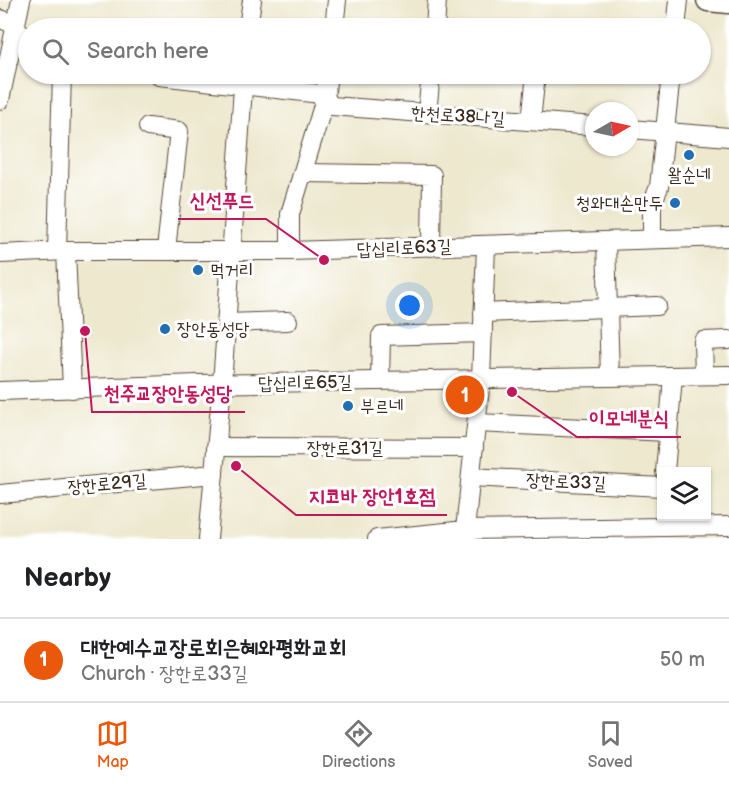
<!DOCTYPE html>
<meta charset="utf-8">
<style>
:root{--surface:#fff;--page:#f6f6f6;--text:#202124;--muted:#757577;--line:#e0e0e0;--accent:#ea580c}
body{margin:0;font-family:"Balsamiq Sans","Poor Story",sans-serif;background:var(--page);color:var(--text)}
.controls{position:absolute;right:18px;bottom:18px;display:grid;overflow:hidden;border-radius:0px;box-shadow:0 2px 4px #0004}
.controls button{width:54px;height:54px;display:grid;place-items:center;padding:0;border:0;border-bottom:2px solid var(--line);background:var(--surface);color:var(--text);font:30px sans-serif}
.compass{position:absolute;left:585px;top:102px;width:54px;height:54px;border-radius:50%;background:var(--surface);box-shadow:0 2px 4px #0004;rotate:81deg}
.you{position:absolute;left:410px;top:306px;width:21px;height:21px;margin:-15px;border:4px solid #fff;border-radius:50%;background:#1a73e8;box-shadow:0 0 0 9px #1a73e833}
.badge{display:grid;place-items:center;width:39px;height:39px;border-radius:50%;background:var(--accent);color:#fff;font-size:20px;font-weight:700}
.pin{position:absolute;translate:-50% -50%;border:3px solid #fff;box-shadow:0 2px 6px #0006}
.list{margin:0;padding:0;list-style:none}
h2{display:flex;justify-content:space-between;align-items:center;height:78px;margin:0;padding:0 24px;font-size:26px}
h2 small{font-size:20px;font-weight:400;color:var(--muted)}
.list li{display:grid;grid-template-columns:39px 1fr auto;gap:18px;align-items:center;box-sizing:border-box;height:84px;padding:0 24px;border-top:2px solid var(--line)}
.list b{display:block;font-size:22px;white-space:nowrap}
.list p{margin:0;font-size:20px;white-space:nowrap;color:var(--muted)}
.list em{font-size:20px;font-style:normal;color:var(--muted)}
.icon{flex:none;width:33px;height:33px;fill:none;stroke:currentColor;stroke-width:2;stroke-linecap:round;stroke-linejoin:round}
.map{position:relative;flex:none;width:729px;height:539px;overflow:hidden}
.search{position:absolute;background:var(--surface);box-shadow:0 2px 4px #0004;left:18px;right:18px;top:18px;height:66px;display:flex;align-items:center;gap:15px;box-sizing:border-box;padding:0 21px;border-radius:33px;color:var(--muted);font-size:22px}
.sheet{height:162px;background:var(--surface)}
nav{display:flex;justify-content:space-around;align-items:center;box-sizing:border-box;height:84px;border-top:2px solid var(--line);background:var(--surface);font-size:16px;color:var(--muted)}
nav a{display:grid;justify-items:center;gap:3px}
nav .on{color:var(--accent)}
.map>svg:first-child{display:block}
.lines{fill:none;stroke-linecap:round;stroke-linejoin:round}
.minor-casing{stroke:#564638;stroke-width:20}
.major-casing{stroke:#564638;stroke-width:25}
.minor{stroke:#fff;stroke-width:18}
.major{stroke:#fff;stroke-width:22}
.poi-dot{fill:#1f6fb2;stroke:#fff;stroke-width:2}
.labels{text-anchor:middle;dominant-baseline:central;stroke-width:6;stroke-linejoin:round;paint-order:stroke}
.street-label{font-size:18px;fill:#3b2a1e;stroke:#fff}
.poi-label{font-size:18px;fill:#3b2a1e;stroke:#fff;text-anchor:start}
.leader{fill:none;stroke:#c2185b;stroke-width:2}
.callout-dot{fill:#c2185b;stroke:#fff;stroke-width:2}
.callout-label{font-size:20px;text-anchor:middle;font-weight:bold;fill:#c2185b;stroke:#fff;stroke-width:6;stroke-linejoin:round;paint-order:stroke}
</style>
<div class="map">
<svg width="729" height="539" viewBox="0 0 729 539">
<rect width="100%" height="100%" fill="#fff"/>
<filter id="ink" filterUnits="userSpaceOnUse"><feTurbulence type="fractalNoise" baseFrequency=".0167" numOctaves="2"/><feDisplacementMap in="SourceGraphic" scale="12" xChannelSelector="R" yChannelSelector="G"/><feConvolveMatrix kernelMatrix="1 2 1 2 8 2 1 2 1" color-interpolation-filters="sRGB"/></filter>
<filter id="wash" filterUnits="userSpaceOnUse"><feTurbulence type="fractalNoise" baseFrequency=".008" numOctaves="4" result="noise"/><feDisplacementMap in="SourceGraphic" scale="24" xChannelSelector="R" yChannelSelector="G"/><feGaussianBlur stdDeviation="1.35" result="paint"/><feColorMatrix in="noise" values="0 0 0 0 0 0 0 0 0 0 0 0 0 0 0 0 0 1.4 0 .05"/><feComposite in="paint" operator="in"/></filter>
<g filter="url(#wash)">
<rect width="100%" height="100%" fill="#ede8ce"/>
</g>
<g filter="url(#ink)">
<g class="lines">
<g class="minor-casing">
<g id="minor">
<path d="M 0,19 C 17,23 15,33 28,36"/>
<path d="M 248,28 L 252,0"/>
<path d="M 334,28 L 337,0"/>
<path d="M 435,28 L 437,0"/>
<path d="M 676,28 L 679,0"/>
<path d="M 157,74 L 159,76 L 321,94 L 332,106 L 594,126"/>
<path d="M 0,100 L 21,0"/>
<path d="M 427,113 L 431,74"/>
<path d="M 531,121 L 536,74"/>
<path d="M 148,127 L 179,131 L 166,250"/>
<path d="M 630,129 L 729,137"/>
<path d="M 303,173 L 432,175 L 431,247"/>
<path d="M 652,239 L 652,204 L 659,187 L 671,74"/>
<path d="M 606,241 L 610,377"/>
<path d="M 57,251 L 62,74"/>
<path d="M 66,251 L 72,389"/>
<path d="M 290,251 L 290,214 L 325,99 L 328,74"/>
<path d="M 0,254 L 66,251 L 290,251 L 729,237"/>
<path d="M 483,313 L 657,306"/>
<path d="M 226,323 L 288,321"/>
<path d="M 704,375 L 703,341 L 729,340"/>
<path d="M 380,381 L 381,336 L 483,333"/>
<path d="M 0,391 L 198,384 L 729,375"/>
<path d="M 477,423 L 668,432"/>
<path d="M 216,447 L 474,448"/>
<path d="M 665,472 L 673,376"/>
<path d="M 471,477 L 662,487"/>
<path d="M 0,494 L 214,474"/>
<path d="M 208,539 L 222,384 L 244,74"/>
<path d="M 377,539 L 465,530 L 729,526"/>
<path d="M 466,539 L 465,530 L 481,379 L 486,246"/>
</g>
</g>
<g class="major-casing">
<path id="major" d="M 708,0 L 729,2"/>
</g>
<use href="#minor" class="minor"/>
<use href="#major" class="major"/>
</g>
</g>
<g class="poi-dot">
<circle cx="689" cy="155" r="6"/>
<circle cx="675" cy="203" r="6"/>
<circle cx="198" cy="270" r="6"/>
<circle cx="165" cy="329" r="6"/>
<circle cx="348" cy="406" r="6"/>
</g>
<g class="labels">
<g class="street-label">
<text transform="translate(458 116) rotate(4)">한천로38나길</text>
<text transform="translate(404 248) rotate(-2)">답십리로63길</text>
<text transform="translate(305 383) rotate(-1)">답십리로65길</text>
<text x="345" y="448">장한로31길</text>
<text transform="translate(566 482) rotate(3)">장한로33길</text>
<text transform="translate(107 484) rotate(-5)">장한로29길</text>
</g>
<g class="poi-label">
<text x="689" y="175" text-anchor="middle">왈순네</text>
<text x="663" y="203" text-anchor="end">청와대손만두</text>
<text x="210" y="270">먹거리</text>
<text x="177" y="329">장안동성당</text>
<text x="360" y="406">부르네</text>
</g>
</g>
<path class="leader" d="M324 260L266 219H178M85 331L92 412H245M512 392L577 437H681M236 466L296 515H447"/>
<g class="callout-dot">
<circle cx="324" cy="260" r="6"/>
<circle cx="85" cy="331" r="6"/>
<circle cx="512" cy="392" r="6"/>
<circle cx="236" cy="466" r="6"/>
</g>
<g class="callout-label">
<text x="222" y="207">신선푸드</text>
<text x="168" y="400">천주교장안동성당</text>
<text x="629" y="425">이모네분식</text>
<text x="372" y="503">지코바 장안1호점</text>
</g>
</svg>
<div class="controls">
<button><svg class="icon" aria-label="layers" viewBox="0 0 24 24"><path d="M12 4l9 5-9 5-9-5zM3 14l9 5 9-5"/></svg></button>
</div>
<svg class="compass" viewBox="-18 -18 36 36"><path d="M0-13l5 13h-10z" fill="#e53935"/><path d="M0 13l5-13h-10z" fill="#757577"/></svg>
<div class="you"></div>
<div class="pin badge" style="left:465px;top:395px">1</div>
<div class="search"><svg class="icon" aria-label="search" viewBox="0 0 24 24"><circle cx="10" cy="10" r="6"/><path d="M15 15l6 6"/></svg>Search here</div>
</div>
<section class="sheet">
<h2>Nearby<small></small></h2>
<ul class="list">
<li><span class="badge">1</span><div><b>대한예수교장로회은혜와평화교회</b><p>Church · 장한로33길</p></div><em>50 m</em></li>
</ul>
</section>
<nav>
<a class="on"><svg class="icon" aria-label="map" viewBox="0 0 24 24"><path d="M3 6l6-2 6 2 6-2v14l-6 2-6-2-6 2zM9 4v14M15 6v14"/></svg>Map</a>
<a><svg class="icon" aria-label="directions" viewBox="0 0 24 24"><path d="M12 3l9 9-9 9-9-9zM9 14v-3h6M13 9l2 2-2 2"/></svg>Directions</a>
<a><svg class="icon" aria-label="saved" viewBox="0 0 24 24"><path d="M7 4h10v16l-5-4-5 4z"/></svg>Saved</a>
</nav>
